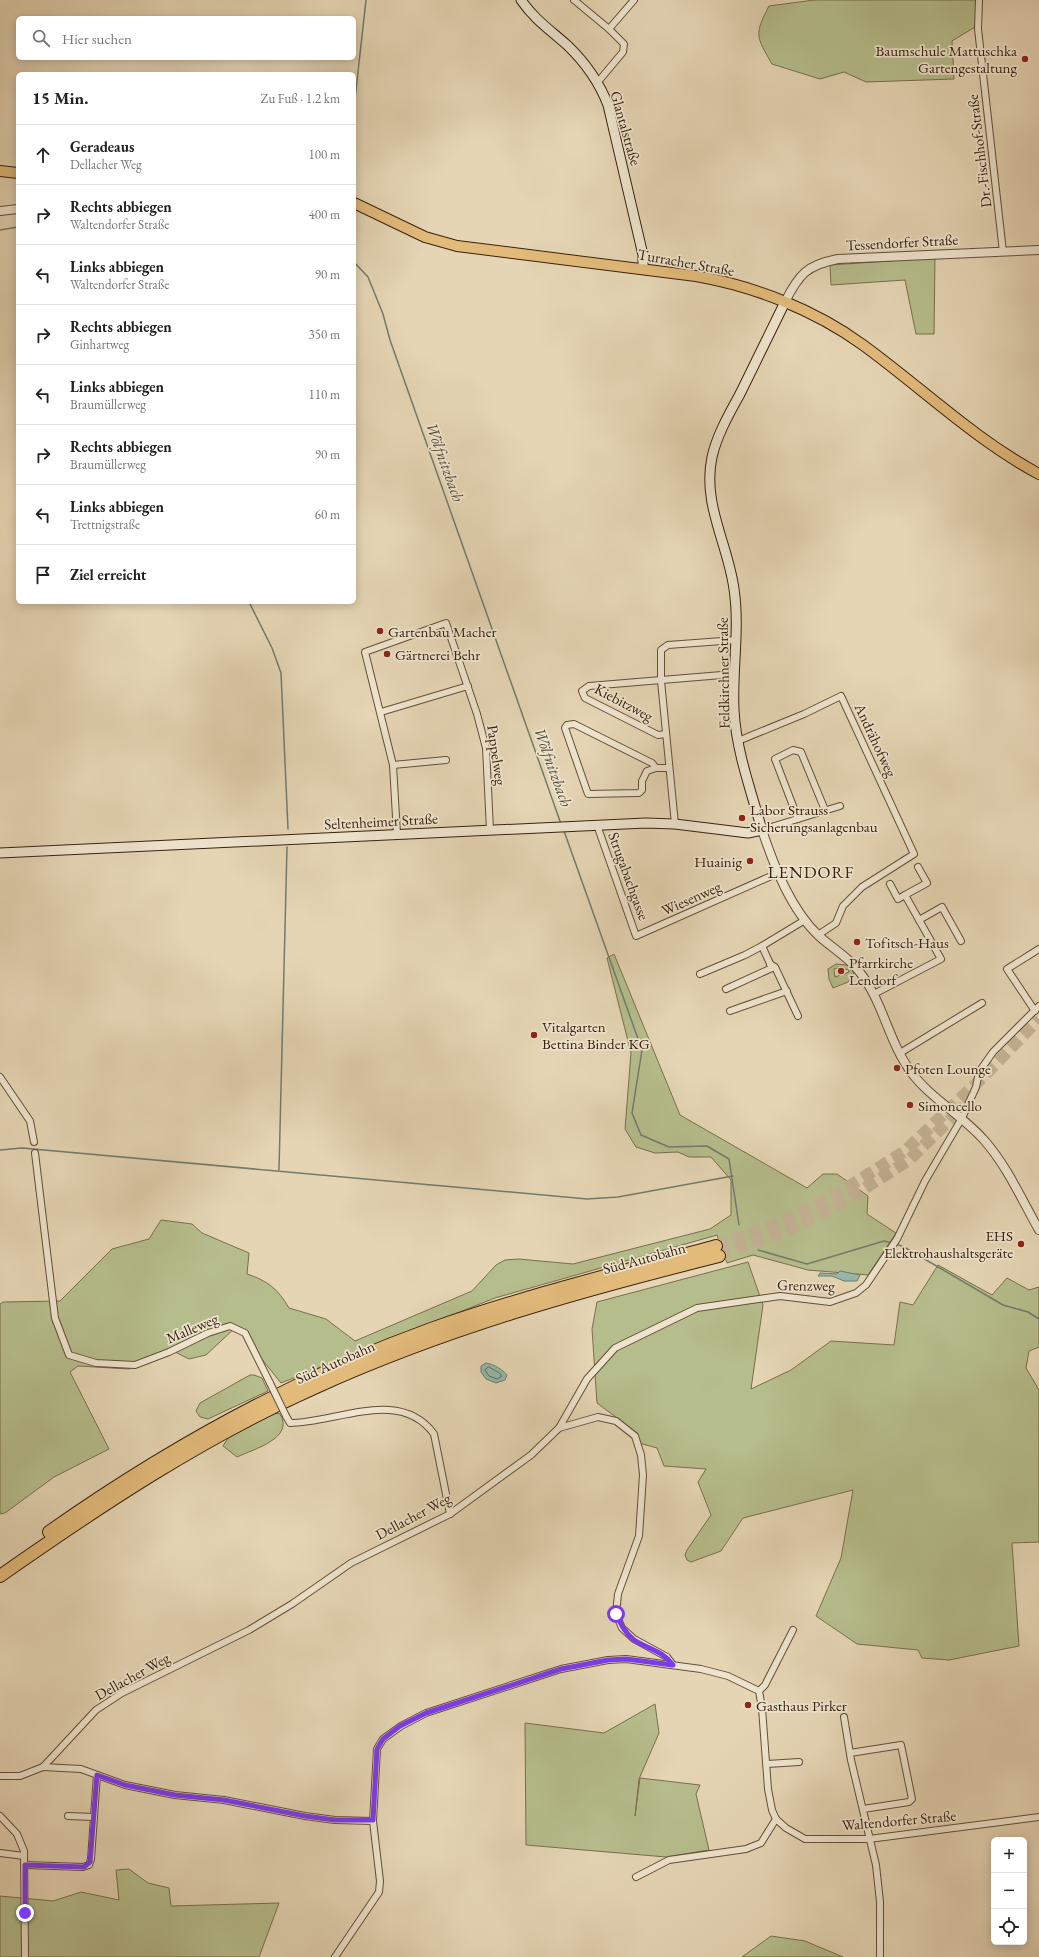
<!DOCTYPE html>
<html lang="de">
<meta charset="utf-8">
<style>
:root{--surface:#fff;--page:#f2f2f2;--text:#222;--muted:#767676;--line:#e0e0e0}
body{margin:0;font-family:"EB Garamond",serif;background:var(--page);color:var(--text)}
.controls{position:absolute;right:12px;bottom:12px;display:grid;overflow:hidden;border-radius:6px;box-shadow:0 2px 10px #0003}
.controls button{width:36px;height:36px;display:grid;place-items:center;padding:0;border:0;border-bottom:1px solid var(--line);background:var(--surface);color:var(--text);font:20px sans-serif}
.stop{position:absolute;width:12px;height:12px;margin:-9px;border:3px solid #7c3aed;border-radius:50%;background:#fff}
.stop.end{background:#7c3aed;border-color:#fff;box-shadow:0 1px 4px #0008}
.list{margin:0;padding:0;list-style:none}
h2{display:flex;justify-content:space-between;align-items:center;height:52px;margin:0;padding:0 16px;font-size:17px}
h2 small{font-size:13px;font-weight:400;color:var(--muted)}
.list li{display:grid;grid-template-columns:26px 1fr auto;gap:12px;align-items:center;box-sizing:border-box;height:60px;padding:0 16px;border-top:1px solid var(--line)}
.list b{display:block;font-size:15px;white-space:nowrap}
.list p{margin:0;font-size:13px;white-space:nowrap;color:var(--muted)}
.list em{font-size:13px;font-style:normal;color:var(--muted)}
.icon{flex:none;width:22px;height:22px;fill:none;stroke:currentColor;stroke-width:2;stroke-linecap:round;stroke-linejoin:round}
.map{position:relative;flex:none;width:1039px;height:1957px;overflow:hidden}
.search{position:absolute;background:var(--surface);box-shadow:0 2px 10px #0003;left:16px;top:16px;width:340px;height:44px;display:flex;align-items:center;gap:10px;box-sizing:border-box;padding:0 14px;border-radius:6px;color:var(--muted);font-size:15px}
.panel{position:absolute;background:var(--surface);box-shadow:0 2px 10px #0003;left:16px;top:72px;width:340px;height:532px;border-radius:6px}
.map>svg:first-child{display:block}
.green{fill:#b6bd8c;stroke:#786f4c;fill-rule:evenodd}
.water{fill:#96b9ad;stroke:#717c6d}
.lines{fill:none;stroke-linecap:round;stroke-linejoin:round}
.shore{stroke:#686d5d;stroke-width:1}
.stream{stroke:#717c6d;stroke-width:1.5}
.motorway-tunnel{stroke:#c3b193;stroke-width:12;stroke-dasharray:12 6;stroke-linecap:butt}
.minor-casing{stroke:#644e37;stroke-width:8}
.tertiary-casing{stroke:#644e37;stroke-width:10}
.secondary-casing{stroke:#39210d;stroke-width:11}
.primary-casing{stroke:#39210d;stroke-width:12}
.motorway-casing{stroke:#39210d;stroke-width:14}
.minor{stroke:#eee4ce;stroke-width:6}
.tertiary{stroke:#eee4ce;stroke-width:8}
.secondary{stroke:#eee4ce;stroke-width:9}
.primary{stroke:#e2ba7a;stroke-width:10}
.motorway{stroke:#e2ba7a;stroke-width:12}
.minor-bridge-casing{stroke:#644e37;stroke-width:8;stroke-linecap:butt}
.minor-bridge{stroke:#eee4ce;stroke-width:6}
.route{stroke:#7c3aed;stroke-width:5}
.poi-dot{fill:#8f2418;stroke:#eee4ce;stroke-width:1.5}
.labels{text-anchor:middle;dominant-baseline:central;stroke-width:3.5;stroke-linejoin:round;paint-order:stroke}
.poi-label{font-size:15px;fill:#39210d;stroke:#eee4ce;text-anchor:start}
.street-label{font-size:15px;fill:#39210d;stroke:#eee4ce}
.water-label{font-size:16px;font-style:italic;fill:#504735;stroke:#eee4ce}
.quarter-label{font-size:17px;letter-spacing:1px;fill:#39210d;stroke:#eee4ce}
</style>
<div class="map">
<svg width="1039" height="1957" viewBox="0 0 1039 1957">
<rect width="100%" height="100%" fill="#e5d5b4"/>
<filter id="stains"><feTurbulence type="fractalNoise" baseFrequency=".005" numOctaves="4"/><feColorMatrix values="0 0 0 0 .2 0 0 0 0 .09 0 0 0 0 .02 0 0 0 .5 -.17"/></filter>
<radialGradient id="worn" r=".72"><stop offset=".6" stop-color="#630" stop-opacity="0"/><stop offset="1" stop-color="#630" stop-opacity=".3"/></radialGradient>
<g class="green">
<path d="M 814,0 L 977,0 L 975,27 L 952,41 L 954,79 L 866,82 L 844,72 L 820,79 L 772,64 C 756,36 754,35 769,6 Z"/>
<path d="M 935,258 L 934,334 L 916,334 L 905,280 L 831,285 L 830,265 Z"/>
<path d="M 614,954 L 680,1115 L 807,1188 L 823,1174 L 837,1174 L 868,1196 L 867,1214 L 896,1233 L 868,1275 L 808,1270 L 753,1255 L 727,1263 L 717,1235 L 495,1298 L 281,1383 L 236,1327 L 206,1355 L 189,1359 L 175,1352 L 129,1369 L 78,1366 L 70,1372 L 109,1449 L 54,1477 L 5,1513 L 0,1514 L 0,1304 L 3,1302 L 60,1301 L 112,1249 L 149,1239 L 161,1220 L 192,1224 L 202,1233 L 249,1253 L 247,1274 C 268,1281 278,1289 289,1308 L 326,1319 L 355,1341 L 472,1291 L 496,1265 L 505,1260 L 519,1259 L 573,1264 L 710,1229 L 731,1215 L 731,1180 L 711,1157 L 689,1157 L 678,1152 L 655,1153 L 636,1147 L 625,1129 L 631,1053 L 607,958 Z"/>
<path d="M 836,964 L 847,965 L 853,971 L 854,975 L 848,982 L 833,988 L 829,979 L 828,969 ZM 842,967 L 843,970 L 848,969 L 849,972 L 835,977 L 834,969 Z"/>
<path d="M 748,1262 L 763,1305 L 751,1389 L 791,1370 L 831,1341 L 894,1345 L 900,1302 L 913,1305 L 938,1265 L 992,1295 L 1007,1278 L 1029,1290 L 1039,1287 L 1039,1347 L 1029,1351 L 1026,1368 L 1039,1390 L 1039,1542 L 1012,1543 L 1019,1646 L 949,1660 L 922,1658 L 918,1650 L 857,1644 L 816,1616 L 841,1558 L 853,1490 L 743,1518 L 721,1551 L 691,1562 L 687,1560 L 685,1555 L 687,1550 L 711,1515 L 698,1482 L 706,1469 L 664,1466 L 657,1448 L 639,1443 L 633,1430 L 597,1403 L 592,1329 L 597,1302 Z"/>
<path d="M 250,1375 L 254,1375 L 262,1378 L 268,1391 L 208,1419 L 200,1417 L 196,1411 L 200,1403 Z"/>
<path d="M 275,1413 L 280,1414 C 295,1438 254,1449 237,1457 L 223,1446 L 228,1438 Z"/>
<path d="M 655,1704 L 659,1733 L 639,1779 L 635,1816 L 640,1778 L 700,1785 L 696,1794 L 709,1850 L 666,1857 L 526,1845 L 525,1723 L 604,1733 Z"/>
<path d="M 129,1869 L 148,1883 L 169,1888 L 171,1906 L 279,1903 L 259,1957 L 0,1957 L 0,1896 L 53,1901 L 81,1892 L 119,1900 L 116,1870 Z"/>
<path d="M 771,1936 L 805,1941 L 843,1957 L 742,1957 Z"/>
</g>
<g class="water">
<path d="M 840,1271 L 860,1275 L 857,1281 L 844,1281 L 832,1276 L 818,1276 L 820,1273 L 837,1274 Z"/>
<path d="M 486,1363 C 493,1364 502,1369 507,1375 L 505,1380 L 496,1383 L 486,1379 L 481,1372 L 481,1366 Z"/>
</g>
<g class="lines">
<path class="shore" d="M 489,1367 L 501,1374 L 501,1377 L 497,1379 L 489,1376 L 485,1370 Z"/>
<g class="stream">
<path d="M 354,108 L 366,0"/>
<path d="M 354,167 L 355,194"/>
<path d="M 0,230 L 18,227"/>
<path d="M 354,262 L 368,277 L 383,314 L 390,340 L 561,824"/>
<path d="M 249,602 L 272,648 L 281,673 L 288,829"/>
<path d="M 564,831 L 642,1050 L 632,1113 L 641,1135 L 669,1147 L 707,1146 L 729,1159 L 739,1225"/>
<path d="M 0,1150 L 22,1148 L 587,1199 L 618,1197 L 733,1176"/>
<path d="M 279,1170 L 287,847"/>
<path d="M 896,1244 L 904,1247 L 1003,1305 L 1028,1312 L 1039,1319"/>
<path d="M 758,1250 L 807,1264 L 884,1241 L 892,1243"/>
</g>
<g class="motorway-tunnel">
<path d="M 716,1246 L 784,1221 L 843,1190 L 905,1151 L 983,1077 L 1039,1019"/>
<path d="M 719,1256 L 788,1230 L 845,1201 L 909,1160 L 964,1106"/>
</g>
<g class="minor-casing">
<g id="minor">
<path d="M 574,0 L 609,29 L 624,44 L 623,52 L 597,83"/>
<path d="M 979,0 L 978,29 L 1003,252"/>
<path d="M 609,29 L 634,0"/>
<path d="M 381,712 L 468,686"/>
<path d="M 666,734 L 658,735 L 585,698 L 582,691 L 589,686 L 734,674"/>
<path d="M 738,741 L 804,714 L 841,696 L 914,854 L 862,887 L 843,906 L 836,923 L 818,935"/>
<path d="M 393,765 L 446,760"/>
<path d="M 656,768 L 647,771 L 642,781 L 642,790 L 639,793 L 588,794 L 565,728 L 567,725 L 574,724 L 652,763 L 656,768 L 669,768"/>
<path d="M 798,819 L 775,759 L 793,750 L 801,752 L 825,810"/>
<path d="M 675,824 L 661,681 L 661,650 L 668,645 L 736,640"/>
<path d="M 597,825 L 636,936 L 778,873"/>
<path d="M 762,830 L 840,806"/>
<path d="M 397,834 L 393,765 L 365,652 L 446,623 L 477,714 L 486,748 L 490,830"/>
<path d="M 890,884 L 898,899 L 905,895"/>
<path d="M 919,920 L 942,907 L 961,941"/>
<path d="M 770,964 L 775,967 L 798,1016"/>
<path d="M 700,974 L 745,955 L 762,946"/>
<path d="M 726,989 L 772,968 L 762,946 L 805,920"/>
<path d="M 874,994 L 941,959 L 905,895 L 927,883 L 918,867"/>
<path d="M 730,1011 L 787,991"/>
<path d="M 1035,1011 L 1007,969 L 1039,949"/>
<path d="M 900,1053 L 982,1003"/>
<path d="M 0,1077 L 30,1121 L 34,1142"/>
<path d="M 35,1153 L 55,1318 L 69,1355 L 96,1363 L 135,1365 L 169,1352 L 208,1333 L 230,1326 L 245,1333 L 270,1383"/>
<path d="M 286,1416 L 290,1423 C 336,1423 400,1387 434,1434 L 450,1514"/>
<path d="M 559,1428 L 587,1379 L 615,1348 L 697,1308 L 780,1296 L 830,1302 L 856,1293 L 866,1285 L 897,1239 L 925,1181 L 962,1118 L 976,1087 L 979,1072 L 993,1052 L 1039,1006"/>
<path d="M 759,1691 L 765,1685 L 793,1630"/>
<path d="M 844,1717 L 851,1760 L 876,1865 L 880,1902 L 880,1957"/>
<path d="M 850,1753 L 901,1745 L 912,1799 L 909,1802 L 863,1809"/>
<path d="M 767,1764 L 799,1762"/>
<path d="M 43,1767 L 81,1769 L 125,1785 L 175,1795 L 224,1800 L 305,1816 L 335,1820 L 373,1821"/>
<path d="M 0,1776 L 20,1776 L 43,1767 L 96,1710 L 122,1693 L 249,1630 L 292,1604 L 351,1563 L 450,1514 L 531,1455 L 559,1428 L 598,1417 L 616,1421 L 635,1436 L 641,1455 L 643,1475 L 639,1536 L 618,1594 L 616,1614 L 622,1628 L 634,1639 L 667,1657 L 673,1665"/>
<path d="M 0,1816 L 17,1834 L 24,1851 L 25,1957"/>
<path d="M 68,1816 L 94,1817"/>
<path d="M 0,1853 L 24,1856"/>
<path d="M 25,1865 L 83,1867 L 89,1865 L 91,1859 L 97,1775"/>
<path d="M 636,1877 L 669,1860 L 746,1849 L 761,1843 L 776,1819"/>
<path d="M 335,1957 L 379,1892 L 380,1881 L 373,1821 L 377,1749 L 383,1739 L 401,1726 L 426,1713 L 561,1669 L 608,1660 L 626,1659 L 701,1669 L 728,1676 L 759,1691 L 762,1708 L 768,1789 L 772,1810 L 776,1819 L 786,1828 L 805,1839 L 869,1839 L 1039,1817"/>
</g>
</g>
<g class="tertiary-casing">
<g id="tertiary">
<path d="M 0,211 L 18,209"/>
<path d="M 785,302 C 799,274 807,265 838,259 L 1039,250"/>
<path d="M 762,830 C 774,866 791,910 819,936 C 832,948 847,956 858,970 C 883,1000 888,1041 911,1072 C 931,1099 961,1114 984,1140 C 1007,1166 1022,1200 1039,1230"/>
</g>
</g>
<g class="secondary-casing">
<g id="secondary">
<path d="M 521,0 C 535,20 549,29 567,45 C 585,62 599,82 608,105 L 643,255 L 643,269"/>
<path d="M 0,853 L 646,823 L 675,824 L 748,833 L 762,830 C 751,791 736,750 734,710 C 732,670 740,629 734,589 C 728,544 702,504 712,457 C 717,435 729,414 740,394 C 755,363 770,333 785,302"/>
</g>
</g>
<g class="primary-casing">
<g id="primary">
<path d="M 0,171 L 18,173"/>
<path d="M 354,203 L 425,237 L 457,246 L 696,276 C 754,286 815,310 863,345 C 922,388 974,439 1039,474"/>
</g>
</g>
<g class="motorway-casing">
<g id="motorway">
<path d="M 49,1532 C 167,1449 295,1378 431,1329 C 524,1296 621,1272 716,1246"/>
<path d="M 0,1576 C 100,1506 202,1438 314,1388 C 446,1328 579,1291 719,1256"/>
</g>
</g>
<use href="#minor" class="minor"/>
<use href="#tertiary" class="tertiary"/>
<use href="#secondary" class="secondary"/>
<use href="#primary" class="primary"/>
<use href="#motorway" class="motorway"/>
<g class="minor-bridge-casing">
<path id="minor-bridge" d="M 270,1383 L 286,1416"/>
</g>
<use href="#minor-bridge" class="minor-bridge"/>
</g>
<g class="lines">
<path class="route" d="M 25,1913 L 25,1865 L 84,1867 L 90,1862 L 97,1775 L 125,1785 L 175,1795 L 224,1800 L 305,1816 L 335,1820 L 373,1820 L 377,1749 L 383,1739 L 400,1726 L 426,1713 L 561,1669 L 608,1660 L 626,1659 L 673,1665 C 663,1651 648,1649 634,1640 C 625,1633 621,1624 616,1614"/>
</g>
<g class="poi-dot">
<circle cx="1025" cy="59" r="4"/>
<circle cx="380" cy="631" r="4"/>
<circle cx="387" cy="654" r="4"/>
<circle cx="742" cy="818" r="4"/>
<circle cx="750" cy="861" r="4"/>
<circle cx="857" cy="942" r="4"/>
<circle cx="841" cy="971" r="4"/>
<circle cx="534" cy="1035" r="4"/>
<circle cx="897" cy="1068" r="4"/>
<circle cx="910" cy="1105" r="4"/>
<circle cx="1021" cy="1244" r="4"/>
<circle cx="748" cy="1705" r="4"/>
</g>
<g class="labels">
<g class="poi-label">
<text x="1017" y="50" text-anchor="end">Baumschule Mattuschka<tspan x="1017" dy="17">Gartengestaltung</tspan></text>
<text x="388" y="631">Gartenbau Macher</text>
<text x="395" y="654">Gärtnerei Behr</text>
<text x="750" y="809">Labor Strauss<tspan x="750" dy="17">Sicherungsanlagenbau</tspan></text>
<text x="742" y="861" text-anchor="end">Huainig</text>
<text x="865" y="942">Tofitsch-Haus</text>
<text x="849" y="962">Pfarrkirche<tspan x="849" dy="17">Lendorf</tspan></text>
<text x="542" y="1026">Vitalgarten<tspan x="542" dy="17">Bettina Binder KG</tspan></text>
<text x="905" y="1068">Pfoten Lounge</text>
<text x="918" y="1105">Simoncello</text>
<text x="1013" y="1235" text-anchor="end">EHS<tspan x="1013" dy="17">Elektrohaushaltsgeräte</tspan></text>
<text x="756" y="1705">Gasthaus Pirker</text>
</g>
<g class="street-label">
<text transform="translate(626 128) rotate(74)">Glantalstraße</text>
<text transform="translate(979 151) rotate(-97)">Dr.-Fischhof-Straße</text>
<text transform="translate(902 242) rotate(-3)">Tessendorfer Straße</text>
<text transform="translate(686 262) rotate(10)">Turracher Straße</text>
<text transform="translate(723 673) rotate(-91)">Feldkirchner Straße</text>
<text transform="translate(624 702) rotate(28)">Kiebitzweg</text>
<text transform="translate(876 740) rotate(65)">Andrähofweg</text>
<text transform="translate(497 755) rotate(82)">Pappelweg</text>
<text transform="translate(381 821) rotate(-3)">Seltenheimer Straße</text>
<text transform="translate(629 876) rotate(70)">Strugabachgasse</text>
<text transform="translate(691 898) rotate(-24)">Wiesenweg</text>
<text transform="translate(644 1258) rotate(-15)">Süd Autobahn</text>
<text transform="translate(806 1285) rotate(1)">Grenzweg</text>
<text transform="translate(192 1328) rotate(-23)">Malleweg</text>
<text transform="translate(335 1362) rotate(-24)">Süd Autobahn</text>
<text transform="translate(413 1516) rotate(-28)">Dellacher Weg</text>
<text transform="translate(132 1676) rotate(-29)">Dellacher Weg</text>
<text transform="translate(899 1820) rotate(-5)">Waltendorfer Straße</text>
</g>
<g class="water-label">
<text transform="translate(445 462) rotate(70)">Wölfnitzbach</text>
<text transform="translate(553 767) rotate(70)">Wölfnitzbach</text>
</g>
<g class="quarter-label">
<text x="811" y="872">LENDORF</text>
</g>
</g>
<rect width="100%" height="100%" filter="url(#stains)"/>
<rect width="100%" height="100%" fill="url(#worn)"/>
</svg>
<div class="controls">
<button>+</button>
<button>−</button>
<button><svg class="icon" aria-label="locate" viewBox="0 0 24 24"><circle cx="12" cy="12" r="6"/><path d="M12 2v4M12 18v4M2 12h4M18 12h4"/></svg></button>
</div>
<div class="stop" style="left:616px;top:1614px"></div>
<div class="stop end" style="left:25px;top:1913px"></div>
<div class="search"><svg class="icon" aria-label="search" viewBox="0 0 24 24"><circle cx="10" cy="10" r="6"/><path d="M15 15l6 6"/></svg>Hier suchen</div>
<section class="panel">
<h2>15 Min.<small>Zu Fuß · 1.2 km</small></h2>
<ul class="list">
<li><svg class="icon" aria-label="ahead" viewBox="0 0 24 24"><path d="M12 20V5M6 11l6-6 6 6"/></svg><div><b>Geradeaus</b><p>Dellacher Weg</p></div><em>100 m</em></li>
<li><svg class="icon" aria-label="right" viewBox="0 0 24 24"><path d="M7 20v-9h11M14 6l5 5-5 5"/></svg><div><b>Rechts abbiegen</b><p>Waltendorfer Straße</p></div><em>400 m</em></li>
<li><svg class="icon" aria-label="left" viewBox="0 0 24 24"><path d="M17 20v-9H6M10 6l-5 5 5 5"/></svg><div><b>Links abbiegen</b><p>Waltendorfer Straße</p></div><em>90 m</em></li>
<li><svg class="icon" aria-label="right" viewBox="0 0 24 24"><path d="M7 20v-9h11M14 6l5 5-5 5"/></svg><div><b>Rechts abbiegen</b><p>Ginhartweg</p></div><em>350 m</em></li>
<li><svg class="icon" aria-label="left" viewBox="0 0 24 24"><path d="M17 20v-9H6M10 6l-5 5 5 5"/></svg><div><b>Links abbiegen</b><p>Braumüllerweg</p></div><em>110 m</em></li>
<li><svg class="icon" aria-label="right" viewBox="0 0 24 24"><path d="M7 20v-9h11M14 6l5 5-5 5"/></svg><div><b>Rechts abbiegen</b><p>Braumüllerweg</p></div><em>90 m</em></li>
<li><svg class="icon" aria-label="left" viewBox="0 0 24 24"><path d="M17 20v-9H6M10 6l-5 5 5 5"/></svg><div><b>Links abbiegen</b><p>Trettnigstraße</p></div><em>60 m</em></li>
<li><svg class="icon" aria-label="arrive" viewBox="0 0 24 24"><path d="M6 21V4h12l-3 4 3 4H6"/></svg><div><b>Ziel erreicht</b></div></li>
</ul>
</section>
</div>
